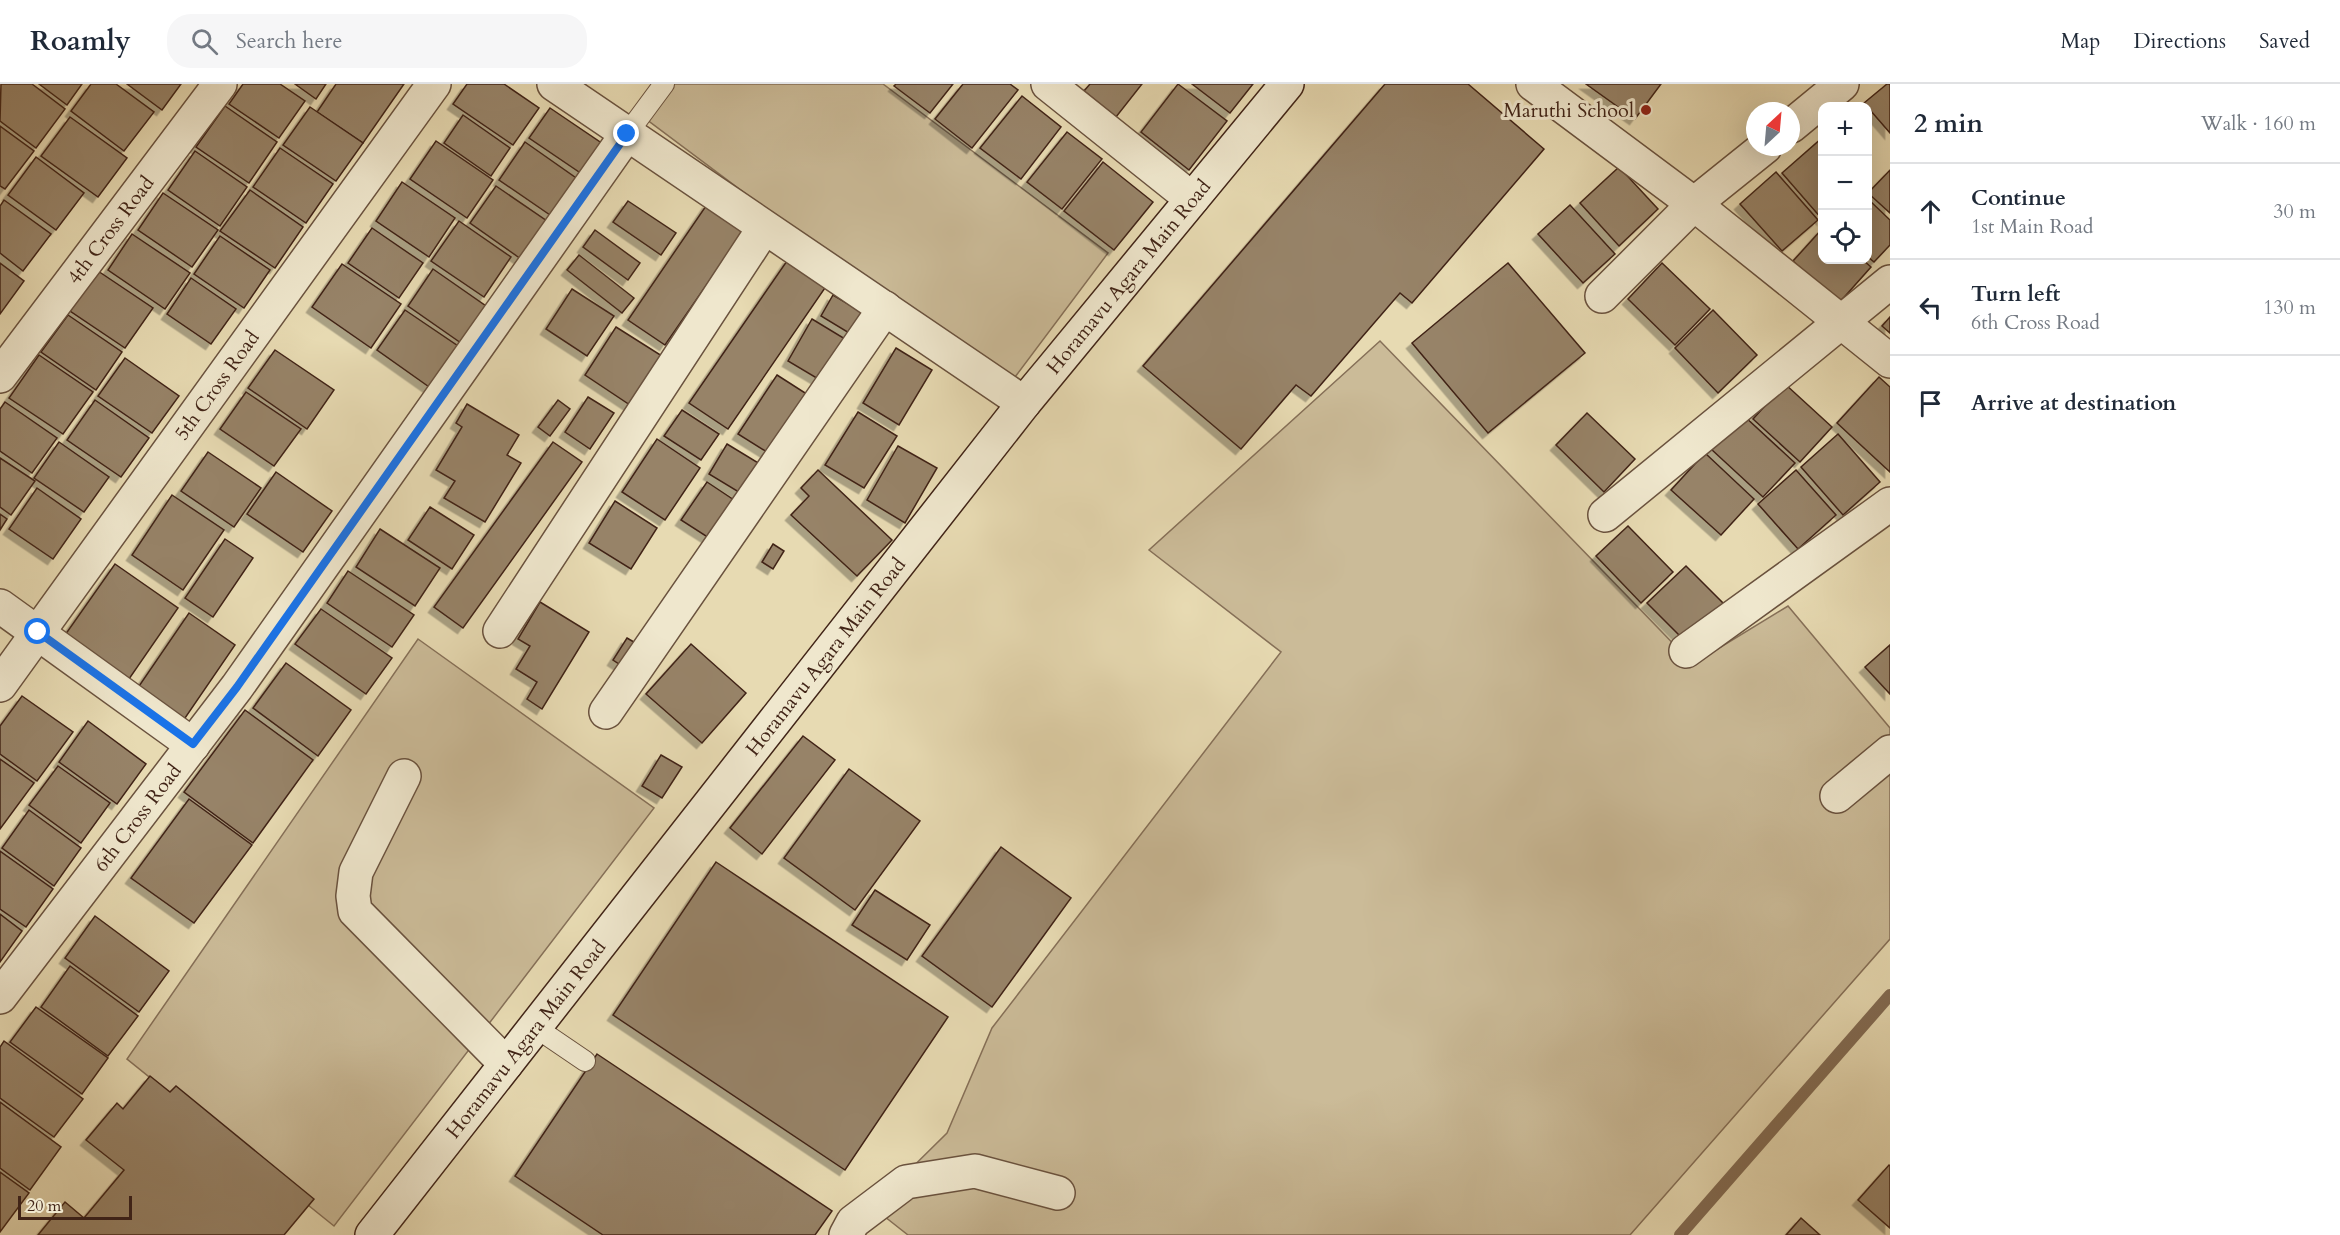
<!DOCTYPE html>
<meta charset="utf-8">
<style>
:root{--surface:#fff;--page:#f6f6f7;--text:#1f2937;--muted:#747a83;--line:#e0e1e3}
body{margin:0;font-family:Cardo,serif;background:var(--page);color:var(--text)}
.controls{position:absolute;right:18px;top:18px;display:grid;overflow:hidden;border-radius:12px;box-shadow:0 6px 24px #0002}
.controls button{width:54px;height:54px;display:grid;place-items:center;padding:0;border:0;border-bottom:2px solid var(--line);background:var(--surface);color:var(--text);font:30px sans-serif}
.compass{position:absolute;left:1746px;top:18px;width:54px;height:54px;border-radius:50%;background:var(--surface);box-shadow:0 6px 24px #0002;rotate:26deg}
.scale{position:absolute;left:18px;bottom:15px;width:114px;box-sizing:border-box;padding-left:6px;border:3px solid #412417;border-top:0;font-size:16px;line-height:21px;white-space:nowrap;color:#412417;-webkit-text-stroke:4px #efe7cd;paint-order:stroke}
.stop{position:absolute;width:18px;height:18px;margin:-14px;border:4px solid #1a73e8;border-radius:50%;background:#fff}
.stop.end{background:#1a73e8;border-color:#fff;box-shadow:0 2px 6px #0008}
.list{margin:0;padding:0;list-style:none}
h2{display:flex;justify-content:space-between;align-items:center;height:78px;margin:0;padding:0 24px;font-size:26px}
h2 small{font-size:20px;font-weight:400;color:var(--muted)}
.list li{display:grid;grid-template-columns:39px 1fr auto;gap:18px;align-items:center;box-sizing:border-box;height:96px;padding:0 24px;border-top:2px solid var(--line)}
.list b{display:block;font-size:22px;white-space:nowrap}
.list p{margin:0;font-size:20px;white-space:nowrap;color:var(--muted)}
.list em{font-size:20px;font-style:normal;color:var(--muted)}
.icon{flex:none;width:33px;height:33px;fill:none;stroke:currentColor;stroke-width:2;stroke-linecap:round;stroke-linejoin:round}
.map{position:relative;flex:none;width:1890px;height:1151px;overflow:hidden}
header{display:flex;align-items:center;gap:36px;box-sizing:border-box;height:84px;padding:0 30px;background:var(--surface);border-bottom:2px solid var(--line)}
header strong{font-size:28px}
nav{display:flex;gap:33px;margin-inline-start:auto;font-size:21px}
.search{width:420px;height:54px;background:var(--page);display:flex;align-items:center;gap:15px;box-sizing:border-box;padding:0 21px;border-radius:24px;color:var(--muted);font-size:22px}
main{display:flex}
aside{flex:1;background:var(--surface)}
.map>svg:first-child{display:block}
.green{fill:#cbbb98;stroke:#867058;stroke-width:1.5}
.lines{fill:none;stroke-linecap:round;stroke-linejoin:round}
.stream{stroke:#836c54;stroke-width:12}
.building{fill:#978368;stroke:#412417;stroke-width:1.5;filter:url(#shadow)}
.lane-casing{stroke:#6a523e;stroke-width:22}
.street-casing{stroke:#6a523e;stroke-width:36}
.secondary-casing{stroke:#412417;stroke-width:36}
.lane{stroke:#efe7cd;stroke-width:20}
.street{stroke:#efe7cd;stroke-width:33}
.secondary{stroke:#efe7cd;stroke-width:33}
.route{stroke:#1a73e8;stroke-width:8}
.poi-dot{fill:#8f2418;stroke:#efe7cd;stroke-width:2}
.labels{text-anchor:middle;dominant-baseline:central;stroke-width:6;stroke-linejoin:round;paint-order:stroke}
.poi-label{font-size:20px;fill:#412417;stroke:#efe7cd;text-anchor:end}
.street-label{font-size:20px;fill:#412417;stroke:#efe7cd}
</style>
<header>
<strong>Roamly</strong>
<div class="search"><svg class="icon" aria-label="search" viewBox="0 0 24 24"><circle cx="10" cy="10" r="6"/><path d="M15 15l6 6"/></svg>Search here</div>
<nav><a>Map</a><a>Directions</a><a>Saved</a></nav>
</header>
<main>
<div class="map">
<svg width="1890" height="1151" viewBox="0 0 1890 1151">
<defs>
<filter id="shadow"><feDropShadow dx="-5.5" dy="5.5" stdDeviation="0" flood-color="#0004"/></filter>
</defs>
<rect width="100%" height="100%" fill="#e7dab2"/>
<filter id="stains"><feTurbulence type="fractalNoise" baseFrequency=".00333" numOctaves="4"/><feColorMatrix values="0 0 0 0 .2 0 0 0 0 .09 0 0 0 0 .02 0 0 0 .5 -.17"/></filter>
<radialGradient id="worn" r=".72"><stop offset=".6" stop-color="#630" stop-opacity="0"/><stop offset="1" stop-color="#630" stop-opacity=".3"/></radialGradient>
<g class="green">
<path d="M 672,0 L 883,0 L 1108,169 L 1006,305 L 646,35 Z"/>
<path d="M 1380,257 L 1693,580 L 1788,522 L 1890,644 L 1890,855 L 1630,1151 L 908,1151 L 861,1114 L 873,1122 L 947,1049 L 992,944 L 1281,568 L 1149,466 Z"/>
<path d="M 418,555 L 654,724 L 334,1142 L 127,975 Z"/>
</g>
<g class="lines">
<path class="stream" d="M 1680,1151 L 1890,911"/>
</g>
<g class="building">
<path d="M 1,0 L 32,0 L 65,25 L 36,64 L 0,37 Z"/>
<path d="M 39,0 L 82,0 L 67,21 Z"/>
<path d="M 91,0 L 116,0 L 154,28 L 124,67 L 71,27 Z"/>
<path d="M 127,0 L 181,0 L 162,26 Z"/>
<path d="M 243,0 L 280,0 L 305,17 L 279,54 L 229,20 Z"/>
<path d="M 295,0 L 326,0 L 316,15 Z"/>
<path d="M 336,0 L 404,0 L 363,59 L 317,28 Z"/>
<path d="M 467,0 L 504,0 L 539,24 L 513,61 L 453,20 Z"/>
<path d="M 896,0 L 953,0 L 930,29 L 894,2 Z"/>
<path d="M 963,0 L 1010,0 L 1018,6 L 972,64 L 935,35 Z"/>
<path d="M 1090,0 L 1142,0 L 1116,33 L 1084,7 Z"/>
<path d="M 1178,0 L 1227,37 L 1189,86 L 1141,48 Z"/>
<path d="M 1192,0 L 1253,0 L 1230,29 Z"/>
<path d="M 1385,0 L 1468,0 L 1544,65 L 1412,219 L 1400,209 L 1311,312 L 1296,301 L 1241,365 L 1143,282 Z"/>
<path d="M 1586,0 L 1661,0 L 1635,35 Z"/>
<path d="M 1887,0 L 1890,0 L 1890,49 L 1864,19 Z"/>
<path d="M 1022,12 L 1061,43 L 1021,95 L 980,64 Z"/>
<path d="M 225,22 L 277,58 L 249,99 L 196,63 Z"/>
<path d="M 310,23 L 363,59 L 336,97 L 283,61 Z"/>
<path d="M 550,24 L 603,60 L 582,90 L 529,54 Z"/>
<path d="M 463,31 L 510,64 L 491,92 L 444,59 Z"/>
<path d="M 70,33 L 127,74 L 98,113 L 41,72 Z"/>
<path d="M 0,42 L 34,67 L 5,105 L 0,102 Z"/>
<path d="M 1067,48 L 1102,75 L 1062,125 L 1027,98 Z"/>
<path d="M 1822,54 L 1822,135 L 1782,89 Z"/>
<path d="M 436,57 L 493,96 L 467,134 L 410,95 Z"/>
<path d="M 525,58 L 579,96 L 553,133 L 499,96 Z"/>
<path d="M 280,64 L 333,100 L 306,139 L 253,103 Z"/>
<path d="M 195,67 L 247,103 L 220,142 L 168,106 Z"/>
<path d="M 36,73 L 84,109 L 56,146 L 8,111 Z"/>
<path d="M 1103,78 L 1153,118 L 1114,166 L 1064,127 Z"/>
<path d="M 1619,83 L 1658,125 L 1619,162 L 1580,119 Z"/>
<path d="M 1890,86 L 1890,129 L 1868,109 Z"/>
<path d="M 1776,88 L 1818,136 L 1782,167 L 1740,120 Z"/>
<path d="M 402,98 L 455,134 L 429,173 L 376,137 Z"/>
<path d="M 496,102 L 547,137 L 521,175 L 470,139 Z"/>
<path d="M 250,106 L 303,143 L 275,184 L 220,147 Z"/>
<path d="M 163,109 L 218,146 L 192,183 L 138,146 Z"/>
<path d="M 1868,115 L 1890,136 L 1890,161 L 1874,178 L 1868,173 Z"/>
<path d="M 4,116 L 51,150 L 23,187 L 0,169 L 0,122 Z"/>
<path d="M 628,117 L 676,149 L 661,171 L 613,138 Z"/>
<path d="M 708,119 L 746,144 L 665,261 L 628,236 Z"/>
<path d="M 1570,121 L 1615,170 L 1583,199 L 1538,150 Z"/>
<path d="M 459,137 L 511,173 L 484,213 L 431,177 Z"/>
<path d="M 372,144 L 423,179 L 399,214 L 348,179 Z"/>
<path d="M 1822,145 L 1822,176 L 1863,176 L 1871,183 L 1839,219 L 1793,177 Z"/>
<path d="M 595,146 L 640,179 L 628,196 L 583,163 Z"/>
<path d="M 132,150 L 190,189 L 165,225 L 108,186 Z"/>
<path d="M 220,152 L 270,186 L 244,224 L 194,190 Z"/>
<path d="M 579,171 L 634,214 L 622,229 L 567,186 Z"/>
<path d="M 789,174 L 827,201 L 728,345 L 689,319 Z"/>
<path d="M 0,179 L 24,197 L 0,230 Z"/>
<path d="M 1508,179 L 1585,269 L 1488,349 L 1412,259 Z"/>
<path d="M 1662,179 L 1710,225 L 1675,261 L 1628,215 Z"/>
<path d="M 342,180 L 401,220 L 371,264 L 312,223 Z"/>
<path d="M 433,185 L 486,222 L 461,259 L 408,222 Z"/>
<path d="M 98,187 L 153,224 L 125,264 L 70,227 Z"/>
<path d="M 191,194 L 236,225 L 211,260 L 167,230 Z"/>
<path d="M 572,205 L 614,232 L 587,272 L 546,245 Z"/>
<path d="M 833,211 L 872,234 L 859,255 L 821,232 Z"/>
<path d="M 405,226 L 461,264 L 432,305 L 377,266 Z"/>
<path d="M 1713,226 L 1757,271 L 1718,309 L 1675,264 Z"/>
<path d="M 68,231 L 122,268 L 96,306 L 41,268 Z"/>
<path d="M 1890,233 L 1890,249 L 1882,242 Z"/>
<path d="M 812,235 L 855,261 L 830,302 L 788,277 Z"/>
<path d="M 616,243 L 662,272 L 630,321 L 585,291 Z"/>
<path d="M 896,264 L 932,286 L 899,341 L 863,319 Z"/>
<path d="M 275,266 L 334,306 L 307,345 L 248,304 Z"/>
<path d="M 39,271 L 93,308 L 63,350 L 9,314 Z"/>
<path d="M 125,274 L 179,312 L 152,349 L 98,312 Z"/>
<path d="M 777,291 L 813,314 L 775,373 L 738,350 Z"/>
<path d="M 1879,293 L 1890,303 L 1890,388 L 1837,339 Z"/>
<path d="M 1785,300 L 1832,343 L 1800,378 L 1753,335 Z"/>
<path d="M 246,308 L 301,345 L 274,382 L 220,345 Z"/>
<path d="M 588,313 L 614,329 L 590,365 L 565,348 Z"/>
<path d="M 95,316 L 149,354 L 121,393 L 67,356 Z"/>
<path d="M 558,316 L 570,325 L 550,352 L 538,343 Z"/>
<path d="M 5,318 L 57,354 L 32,389 L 0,367 L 0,325 Z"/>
<path d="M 467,320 L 519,351 L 507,371 L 521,379 L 485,438 L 444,414 L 455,397 L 436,386 L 462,343 L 456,339 Z"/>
<path d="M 682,326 L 719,350 L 701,376 L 664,352 Z"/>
<path d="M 858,328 L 897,352 L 864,404 L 825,381 Z"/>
<path d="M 1587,329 L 1635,375 L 1604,408 L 1556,361 Z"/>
<path d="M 1743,331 L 1795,379 L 1763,413 L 1711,365 Z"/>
<path d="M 1838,350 L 1880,398 L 1843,431 L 1801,383 Z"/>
<path d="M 657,355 L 700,384 L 665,436 L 622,408 Z"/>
<path d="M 59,358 L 109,393 L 84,428 L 34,394 Z"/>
<path d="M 553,358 L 582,378 L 463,544 L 434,523 Z"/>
<path d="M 727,360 L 760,380 L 742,410 L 709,390 Z"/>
<path d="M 898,362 L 937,384 L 905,439 L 867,416 Z"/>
<path d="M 208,368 L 261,404 L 234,443 L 181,407 Z"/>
<path d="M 1705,369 L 1754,415 L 1721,451 L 1671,406 Z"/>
<path d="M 0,374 L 35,397 L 11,431 L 0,423 Z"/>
<path d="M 818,386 L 892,456 L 857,492 L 791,431 L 809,412 L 801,404 Z"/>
<path d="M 1796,386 L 1836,431 L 1798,465 L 1758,420 Z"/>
<path d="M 276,388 L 332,427 L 303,468 L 247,430 Z"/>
<path d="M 707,398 L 734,416 L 709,454 L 681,436 Z"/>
<path d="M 37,404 L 81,435 L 53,475 L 9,445 Z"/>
<path d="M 172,411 L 224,446 L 183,506 L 132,471 Z"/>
<path d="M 615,417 L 657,444 L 631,485 L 589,459 Z"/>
<path d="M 430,423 L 474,451 L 452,485 L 408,456 Z"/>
<path d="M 0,430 L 7,435 L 0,446 Z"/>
<path d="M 1628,442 L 1673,488 L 1641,519 L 1596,472 Z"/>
<path d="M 380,445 L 440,484 L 415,522 L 356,483 Z"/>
<path d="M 225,455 L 253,474 L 213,533 L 185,514 Z"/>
<path d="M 773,460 L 784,467 L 773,485 L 762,478 Z"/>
<path d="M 115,480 L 178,524 L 129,595 L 65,551 Z"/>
<path d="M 1686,482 L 1728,524 L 1689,561 L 1647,519 Z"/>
<path d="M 348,487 L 414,531 L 392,563 L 327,519 Z"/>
<path d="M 540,518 L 589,548 L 542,625 L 527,615 L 537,598 L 516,585 L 530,562 L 518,555 Z"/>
<path d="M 321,525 L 392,574 L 366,610 L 295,560 Z"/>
<path d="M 189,529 L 235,561 L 183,637 L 137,605 Z"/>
<path d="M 627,554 L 639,561 L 625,584 L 613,576 Z"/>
<path d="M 691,560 L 746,609 L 702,659 L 646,610 Z"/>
<path d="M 1890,561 L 1890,610 L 1865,583 Z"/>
<path d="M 286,579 L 351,626 L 318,672 L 253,624 Z"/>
<path d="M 22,612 L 73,648 L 37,697 L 0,670 L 0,642 Z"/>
<path d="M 245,626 L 313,676 L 253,759 L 184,708 Z"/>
<path d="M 88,637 L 146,680 L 117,720 L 59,678 Z"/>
<path d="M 803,652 L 835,676 L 762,770 L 730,744 Z"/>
<path d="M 661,671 L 682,683 L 662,714 L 642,702 Z"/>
<path d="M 0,675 L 34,699 L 0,745 Z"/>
<path d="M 58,682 L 110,719 L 81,759 L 29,721 Z"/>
<path d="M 849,685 L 920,737 L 855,826 L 784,774 Z"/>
<path d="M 189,715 L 252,761 L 194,839 L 131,794 Z"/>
<path d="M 29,726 L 81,764 L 54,802 L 2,764 Z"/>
<path d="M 1001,763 L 1071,814 L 992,923 L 922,872 Z"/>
<path d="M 0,767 L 53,805 L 26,843 L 0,825 Z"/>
<path d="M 716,778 L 948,933 L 845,1086 L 613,931 Z"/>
<path d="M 875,806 L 930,841 L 907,876 L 852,841 Z"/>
<path d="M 0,830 L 22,847 L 0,878 Z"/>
<path d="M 95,832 L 169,887 L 139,928 L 65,874 Z"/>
<path d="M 70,882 L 138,932 L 108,972 L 41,923 Z"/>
<path d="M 36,923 L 108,974 L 82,1010 L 10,958 Z"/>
<path d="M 4,957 L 83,1015 L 54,1053 L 0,1014 L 0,963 Z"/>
<path d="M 597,970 L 832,1127 L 815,1151 L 603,1151 L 515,1092 Z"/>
<path d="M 150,992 L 170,1008 L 176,1002 L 314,1115 L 284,1151 L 38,1151 L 65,1118 L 84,1134 L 124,1086 L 86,1056 L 117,1019 L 123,1025 Z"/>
<path d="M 0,1018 L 61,1063 L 30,1106 L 0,1084 Z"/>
<path d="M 1889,1081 L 1890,1082 L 1890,1144 L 1858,1116 Z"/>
<path d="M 0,1088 L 29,1109 L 0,1148 Z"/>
<path d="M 1801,1134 L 1820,1151 L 1786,1151 Z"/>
</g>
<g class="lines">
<g class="lane-casing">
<g id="lane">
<path d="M 627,50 L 664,0"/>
<path d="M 535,943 L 585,977"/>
</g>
</g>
<g class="street-casing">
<g id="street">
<path d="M 554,0 L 1024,319"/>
<path d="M 1048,0 L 1192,115"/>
<path d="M 1533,0 L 1694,120 L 1890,277"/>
<path d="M 1791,42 L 1842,0"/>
<path d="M 1602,212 L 1694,120 L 1765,63"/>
<path id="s1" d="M 0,292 L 220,0"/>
<path d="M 1605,431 L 1890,198"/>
<path d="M 0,522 L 193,661"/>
<path d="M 500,547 L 764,144"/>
<path d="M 1686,567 L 1890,420"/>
<path id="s2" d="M 0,601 L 434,0"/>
<path d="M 606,628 L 885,224"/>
<path d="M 404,692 L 356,788 L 353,812 L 355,827 L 506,980"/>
<path d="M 1837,712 L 1890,668"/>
<path id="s3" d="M 0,913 L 237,603 L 627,50"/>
<path d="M 846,1151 L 853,1138 L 906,1098 L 975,1087 L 1058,1109"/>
</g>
</g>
<g class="secondary-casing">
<g id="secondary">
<path id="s4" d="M 372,1151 L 1024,319 L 1287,0"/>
</g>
</g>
<use href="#lane" class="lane"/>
<use href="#street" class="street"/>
<use href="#secondary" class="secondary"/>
</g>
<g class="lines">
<path class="route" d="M 38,548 L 193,660 L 237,603 L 627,50"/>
</g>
<circle class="poi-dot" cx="1646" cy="26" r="6"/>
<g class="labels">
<g class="poi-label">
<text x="1634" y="26">Maruthi School</text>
</g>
<g class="street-label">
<text stroke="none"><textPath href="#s1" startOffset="183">4th Cross Road</textPath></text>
<text stroke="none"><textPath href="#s4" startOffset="1221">Horamavu Agara Main Road</textPath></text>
<text stroke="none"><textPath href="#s2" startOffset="370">5th Cross Road</textPath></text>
<text stroke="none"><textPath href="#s4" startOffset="735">Horamavu Agara Main Road</textPath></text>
<text stroke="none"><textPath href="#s3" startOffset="226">6th Cross Road</textPath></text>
<text stroke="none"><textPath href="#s4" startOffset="249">Horamavu Agara Main Road</textPath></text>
</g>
</g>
<rect width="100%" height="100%" filter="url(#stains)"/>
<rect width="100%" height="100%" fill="url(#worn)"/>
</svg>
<div class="controls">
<button>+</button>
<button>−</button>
<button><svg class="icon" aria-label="locate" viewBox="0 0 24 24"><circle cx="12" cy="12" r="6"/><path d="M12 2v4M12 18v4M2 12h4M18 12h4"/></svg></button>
</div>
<svg class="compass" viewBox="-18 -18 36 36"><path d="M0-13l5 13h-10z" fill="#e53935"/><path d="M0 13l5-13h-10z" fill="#747a83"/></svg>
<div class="scale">20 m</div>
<div class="stop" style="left:38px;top:548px"></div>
<div class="stop end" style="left:627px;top:50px"></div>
</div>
<aside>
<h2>2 min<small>Walk · 160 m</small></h2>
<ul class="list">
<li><svg class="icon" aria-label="ahead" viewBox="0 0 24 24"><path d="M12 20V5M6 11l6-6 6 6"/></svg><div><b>Continue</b><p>1st Main Road</p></div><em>30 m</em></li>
<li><svg class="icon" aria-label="left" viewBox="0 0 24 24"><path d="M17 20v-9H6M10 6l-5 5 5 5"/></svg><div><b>Turn left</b><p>6th Cross Road</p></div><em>130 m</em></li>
<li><svg class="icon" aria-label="arrive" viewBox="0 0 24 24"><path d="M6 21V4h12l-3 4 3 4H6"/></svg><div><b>Arrive at destination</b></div></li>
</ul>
</aside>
</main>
